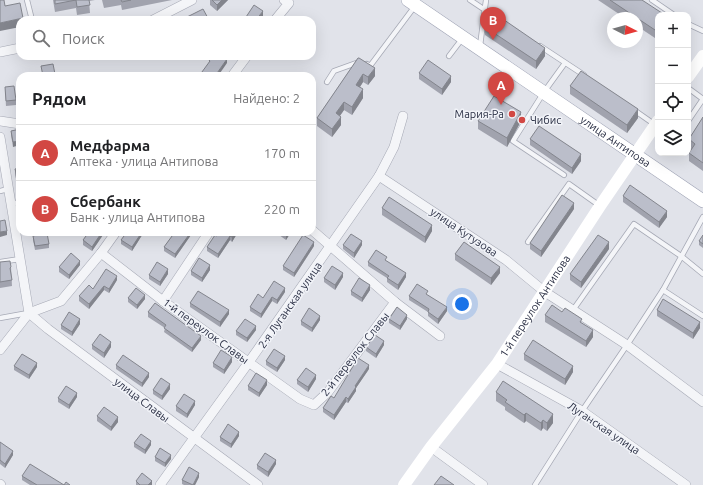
<!DOCTYPE html>
<html lang="ru">
<meta charset="utf-8">
<style>
:root{--surface:#fff;--page:#f6f6f6;--text:#202124;--muted:#757577;--line:#e0e0e0;--accent:#d24743}
body{margin:0;font-family:Ubuntu,sans-serif;background:var(--page);color:var(--text)}
.controls{position:absolute;right:12px;top:12px;display:grid;overflow:hidden;border-radius:8px;box-shadow:0 4px 16px #0002}
.controls button{width:36px;height:36px;display:grid;place-items:center;padding:0;border:0;border-bottom:1px solid var(--line);background:var(--surface);color:var(--text);font:20px sans-serif}
.compass{position:absolute;left:607px;top:12px;width:36px;height:36px;border-radius:50%;background:var(--surface);box-shadow:0 4px 16px #0002;rotate:96deg}
.you{position:absolute;left:462px;top:304px;width:14px;height:14px;margin:-10px;border:3px solid #fff;border-radius:50%;background:#1a73e8;box-shadow:0 0 0 6px #1a73e833}
.badge{display:grid;place-items:center;width:26px;height:26px;border-radius:50%;background:var(--accent);color:#fff;font-size:13px;font-weight:700}
.pin{position:absolute;translate:-50% -33px;filter:drop-shadow(0 1px 2px #0008)}
.pin::after{content:'';position:absolute;top:21px;width:14px;height:12px;background:inherit;clip-path:polygon(0 0,100% 0,50% 100%)}
.list{margin:0;padding:0;list-style:none}
h2{display:flex;justify-content:space-between;align-items:center;height:52px;margin:0;padding:0 16px;font-size:17px}
h2 small{font-size:13px;font-weight:400;color:var(--muted)}
.list li{display:grid;grid-template-columns:26px 1fr auto;gap:12px;align-items:center;box-sizing:border-box;height:56px;padding:0 16px;border-top:1px solid var(--line)}
.list b{display:block;font-size:15px;white-space:nowrap}
.list p{margin:0;font-size:13px;white-space:nowrap;color:var(--muted)}
.list em{font-size:13px;font-style:normal;color:var(--muted)}
.icon{flex:none;width:22px;height:22px;fill:none;stroke:currentColor;stroke-width:2;stroke-linecap:round;stroke-linejoin:round}
.map{position:relative;flex:none;width:703px;height:485px;overflow:hidden}
.search{position:absolute;background:var(--surface);box-shadow:0 4px 16px #0002;left:16px;top:16px;width:300px;height:44px;display:flex;align-items:center;gap:10px;box-sizing:border-box;padding:0 14px;border-radius:12px;color:var(--muted);font-size:15px}
.panel{position:absolute;background:var(--surface);box-shadow:0 4px 16px #0002;left:16px;top:72px;width:300px;height:164px;border-radius:12px}
.map>svg:first-child{display:block}
.lines{fill:none;stroke-linecap:round;stroke-linejoin:round}
.lane-casing{stroke:#a6a9b5;stroke-width:6}
.street-casing{stroke:#a6a9b5;stroke-width:10}
.primary-casing{stroke:#a0a5b6;stroke-width:14}
.lane{stroke:#f4f5f8;stroke-width:4.5}
.street{stroke:#f4f5f8;stroke-width:9}
.secondary{stroke:#fff;stroke-width:12}
.primary{stroke:#fff;stroke-width:13}
.wall{fill:#a1a3ae}
.shaded-wall{fill:#83858d}
.building{fill:#bbbeca;stroke:#83858d}
.poi-dot{fill:#d24743;stroke:#f1f3f8;stroke-width:1.5}
.labels{text-anchor:middle;dominant-baseline:central;stroke-width:3;stroke-linejoin:round;paint-order:stroke}
.poi-label{font-size:11px;fill:#292e43;stroke:#f1f3f8;text-anchor:end}
.street-label{font-size:11px;fill:#292e43;stroke:#f1f3f8}
</style>
<div class="map">
<svg width="703" height="485" viewBox="0 0 703 485">
<rect width="100%" height="100%" fill="#e1e3ea"/>
<g class="lines">
<g class="lane-casing">
<g id="lane">
<path d="M 27,0 L 32,20"/>
<path d="M 470,0 L 497,18"/>
<path d="M 652,0 L 674,15"/>
<path d="M 688,24 L 703,31"/>
<path d="M 480,46 L 486,0"/>
<path d="M 540,46 L 584,75"/>
<path d="M 449,56 L 462,39"/>
<path d="M 367,64 L 370,66 L 415,6"/>
<path d="M 327,82 L 334,71 L 359,62"/>
<path d="M 688,88 L 703,99 L 688,121"/>
<path d="M 634,110 L 654,124"/>
<path d="M 564,175 L 513,141 L 544,92 L 565,63"/>
<path d="M 0,191 L 8,189"/>
<path d="M 11,204 L 20,202"/>
<path d="M 528,242 L 569,184 L 600,206"/>
<path d="M 0,262 L 20,259"/>
<path d="M 663,290 L 703,316"/>
<path d="M 573,310 L 634,224 L 681,256 L 703,274"/>
<path d="M 0,318 L 28,313"/>
<path d="M 535,485 L 582,411 L 627,345 L 663,290 L 703,217"/>
</g>
</g>
<g class="street-casing">
<g id="street">
<path d="M 153,20 L 192,0"/>
<path d="M 275,20 L 289,3 L 284,0"/>
<path d="M 0,52 L 20,48"/>
<path d="M 232,76 L 247,56"/>
<path d="M 0,121 L 20,124"/>
<path d="M 0,137 L 29,313 L 0,350"/>
<path d="M 379,176 L 506,260 L 545,292 L 627,345 L 703,402"/>
<path d="M 312,230 L 395,302 L 440,336"/>
<path d="M 116,232 L 101,253 L 61,301 L 29,313 L 48,329 L 258,485"/>
<path d="M 101,253 L 163,301 L 300,399 L 314,405 L 328,392 L 395,302"/>
<path d="M 163,301 L 209,232"/>
<path d="M 497,364 L 582,411 L 686,485"/>
<path d="M 431,447 L 483,485"/>
<path d="M 0,484 L 1,485"/>
<path d="M 160,485 L 249,362 L 379,176 L 394,147 L 403,116"/>
</g>
</g>
<g class="primary-casing">
<g id="primary">
<path id="s2" d="M 408,0 L 703,201"/>
</g>
</g>
<use href="#lane" class="lane"/>
<use href="#street" class="street"/>
<g class="secondary">
<path d="M 688,77 L 703,56"/>
<path id="s1" d="M 404,485 L 431,447 L 497,364 L 600,206 L 658,121"/>
</g>
<use href="#primary" class="primary"/>
</g>
<g class="wall">
<path d="M 53,0 L 95,0 L 89,1 L 90,13 L 77,15 L 76,8 L 55,12 Z"/>
<path d="M 102,0 L 172,0 L 122,10 L 121,5 L 104,8 Z"/>
<path d="M 210,0 L 228,0 L 217,11 L 210,5 Z"/>
<path d="M 598,0 L 642,0 L 658,15 L 658,40 L 637,26 L 637,18 L 625,18 Z"/>
<path d="M 263,16 L 259,20 L 246,20 L 246,17 Z"/>
<path d="M 485,27 L 545,56 L 536,69 L 485,35 Z"/>
<path d="M 358,58 L 375,76 L 368,85 L 363,82 L 360,87 L 363,98 L 352,115 L 344,110 L 340,116 L 341,125 L 332,137 L 317,126 L 317,118 Z"/>
<path d="M 419,73 L 451,82 L 442,95 L 419,79 Z"/>
<path d="M 570,86 L 638,118 L 627,133 L 570,94 Z"/>
<path d="M 5,87 L 16,100 L 16,105 L 6,106 Z"/>
<path d="M 703,117 L 703,171 L 689,161 L 689,153 L 691,149 L 689,148 L 689,139 Z"/>
<path d="M 478,121 L 521,121 L 507,147 L 478,129 Z"/>
<path d="M 20,129 L 13,147 L 11,135 L 11,131 Z"/>
<path d="M 530,139 L 581,161 L 572,174 L 530,145 Z"/>
<path d="M 20,168 L 20,194 L 15,175 L 15,169 Z"/>
<path d="M 623,196 L 667,217 L 659,228 L 623,202 Z"/>
<path d="M 382,208 L 432,231 L 425,243 L 382,215 Z"/>
<path d="M 574,209 L 541,257 L 530,249 L 530,243 Z"/>
<path d="M 89,232 L 105,232 L 92,251 L 83,245 L 83,240 Z"/>
<path d="M 127,232 L 146,232 L 145,233 L 144,232 L 132,251 L 121,244 L 121,240 Z"/>
<path d="M 175,232 L 193,232 L 175,258 L 164,251 L 164,247 Z"/>
<path d="M 220,232 L 238,232 L 232,242 L 230,240 L 218,258 L 207,251 L 207,247 L 217,236 Z"/>
<path d="M 275,232 L 291,232 L 286,240 Z"/>
<path d="M 703,235 L 703,248 L 699,245 L 699,241 Z"/>
<path d="M 33,236 L 49,244 L 49,248 L 35,250 L 33,240 Z"/>
<path d="M 343,245 L 362,245 L 354,258 L 343,249 Z"/>
<path d="M 314,246 L 294,277 L 283,270 L 283,266 Z"/>
<path d="M 609,249 L 581,288 L 570,280 L 570,274 Z"/>
<path d="M 455,254 L 500,273 L 491,285 L 455,260 Z"/>
<path d="M 387,261 L 406,277 L 398,290 L 387,282 L 387,278 L 368,266 L 368,262 Z"/>
<path d="M 0,262 L 11,267 L 12,286 L 0,288 Z"/>
<path d="M 80,265 L 69,279 L 59,272 L 59,267 Z"/>
<path d="M 210,270 L 202,282 L 191,275 L 191,271 Z"/>
<path d="M 168,274 L 160,286 L 149,279 L 149,275 Z"/>
<path d="M 343,277 L 335,290 L 324,282 L 324,278 Z"/>
<path d="M 117,280 L 109,293 L 104,290 L 89,309 L 79,301 L 79,296 L 93,289 Z"/>
<path d="M 370,290 L 362,302 L 351,295 L 351,291 Z"/>
<path d="M 285,292 L 277,304 L 272,301 L 261,318 L 250,311 L 250,307 L 263,298 Z"/>
<path d="M 428,295 L 447,311 L 438,324 L 428,316 L 428,312 L 409,300 L 409,296 Z"/>
<path d="M 128,298 L 145,299 L 137,309 L 128,302 Z"/>
<path d="M 190,303 L 229,314 L 220,327 L 190,307 Z"/>
<path d="M 657,310 L 700,328 L 693,339 L 657,316 Z"/>
<path d="M 148,312 L 201,340 L 192,352 L 164,332 L 165,328 L 148,317 Z"/>
<path d="M 545,315 L 582,323 L 593,337 L 586,347 L 545,322 Z"/>
<path d="M 389,319 L 407,319 L 400,330 L 389,323 Z"/>
<path d="M 320,320 L 312,332 L 301,325 L 301,321 Z"/>
<path d="M 80,324 L 72,336 L 61,329 L 61,325 Z"/>
<path d="M 256,330 L 247,342 L 236,335 L 236,331 Z"/>
<path d="M 92,345 L 111,347 L 104,358 L 92,349 Z"/>
<path d="M 384,345 L 376,358 L 366,351 L 366,347 Z"/>
<path d="M 524,354 L 573,372 L 565,385 L 524,360 Z"/>
<path d="M 285,360 L 277,372 L 266,365 L 266,361 Z"/>
<path d="M 232,362 L 224,374 L 213,367 L 213,363 Z"/>
<path d="M 116,365 L 149,377 L 142,387 L 116,369 Z"/>
<path d="M 14,366 L 37,367 L 29,379 L 14,370 Z"/>
<path d="M 369,369 L 356,388 L 356,391 L 348,403 L 346,402 L 334,420 L 323,412 L 323,408 L 334,398 Z"/>
<path d="M 316,379 L 308,392 L 297,384 L 297,380 Z"/>
<path d="M 267,385 L 259,397 L 248,390 L 248,386 Z"/>
<path d="M 170,389 L 162,400 L 153,394 L 153,390 Z"/>
<path d="M 496,392 L 553,423 L 547,431 L 543,428 L 541,431 L 526,421 L 524,423 L 505,410 L 505,407 L 496,401 Z"/>
<path d="M 77,397 L 69,409 L 58,402 L 58,398 Z"/>
<path d="M 195,405 L 187,418 L 176,411 L 176,406 Z"/>
<path d="M 97,416 L 118,422 L 111,431 L 97,421 Z"/>
<path d="M 239,436 L 231,448 L 220,441 L 220,437 Z"/>
<path d="M 0,442 L 13,455 L 5,468 L 0,464 Z"/>
<path d="M 134,443 L 151,445 L 145,454 L 134,447 Z"/>
<path d="M 155,457 L 171,459 L 165,467 L 155,461 Z"/>
<path d="M 276,464 L 268,477 L 257,469 L 257,465 Z"/>
<path d="M 22,476 L 64,485 L 70,485 L 30,485 L 22,480 Z"/>
<path d="M 199,477 L 195,485 L 184,485 L 182,484 L 182,480 Z"/>
<path d="M 136,481 L 151,485 L 136,485 Z"/>
</g>
<g class="shaded-wall">
<path d="M 222,0 L 228,0 L 217,11 L 217,5 Z"/>
<path d="M 263,11 L 263,16 L 259,20 L 256,20 Z"/>
<path d="M 23,18 L 23,20 L 20,20 L 20,27 L 0,31 L 0,23 Z"/>
<path d="M 545,48 L 545,56 L 536,69 L 536,61 Z"/>
<path d="M 227,59 L 227,63 L 218,76 L 215,76 Z"/>
<path d="M 375,68 L 375,76 L 368,85 L 368,77 Z"/>
<path d="M 55,74 L 55,76 L 46,76 Z"/>
<path d="M 363,74 L 363,82 L 356,93 L 356,85 Z"/>
<path d="M 451,76 L 451,82 L 442,95 L 442,89 Z"/>
<path d="M 363,89 L 363,98 L 352,115 L 352,107 Z"/>
<path d="M 344,102 L 344,110 L 336,121 L 336,113 Z"/>
<path d="M 638,109 L 638,118 L 627,133 L 627,125 Z"/>
<path d="M 521,112 L 521,121 L 507,147 L 507,138 Z"/>
<path d="M 341,117 L 341,125 L 332,137 L 332,129 Z"/>
<path d="M 20,141 L 20,145 L 13,147 L 13,142 Z"/>
<path d="M 581,154 L 581,161 L 572,174 L 572,168 Z"/>
<path d="M 574,203 L 574,209 L 541,257 L 541,251 Z"/>
<path d="M 667,211 L 667,217 L 659,228 L 659,222 Z"/>
<path d="M 432,225 L 432,231 L 425,243 L 425,237 Z"/>
<path d="M 7,231 L 7,235 L 0,237 L 0,232 Z"/>
<path d="M 102,232 L 105,232 L 92,251 L 92,247 Z"/>
<path d="M 142,232 L 144,232 L 132,251 L 132,247 Z"/>
<path d="M 191,232 L 193,232 L 175,258 L 175,254 Z"/>
<path d="M 235,232 L 238,232 L 232,242 L 232,237 Z"/>
<path d="M 289,232 L 291,232 L 286,240 L 286,235 Z"/>
<path d="M 230,236 L 230,240 L 218,258 L 218,254 Z"/>
<path d="M 362,241 L 362,245 L 354,258 L 354,253 Z"/>
<path d="M 314,242 L 314,246 L 294,277 L 294,273 Z"/>
<path d="M 609,242 L 609,249 L 581,288 L 581,282 Z"/>
<path d="M 80,261 L 80,265 L 69,279 L 69,275 Z"/>
<path d="M 210,265 L 210,270 L 202,282 L 202,278 Z"/>
<path d="M 500,267 L 500,273 L 491,285 L 491,278 Z"/>
<path d="M 168,269 L 168,274 L 160,286 L 160,282 Z"/>
<path d="M 343,273 L 343,277 L 335,290 L 335,285 Z"/>
<path d="M 406,273 L 406,277 L 398,290 L 398,285 Z"/>
<path d="M 117,276 L 117,280 L 109,293 L 109,289 Z"/>
<path d="M 370,285 L 370,290 L 362,302 L 362,298 Z"/>
<path d="M 104,286 L 104,290 L 89,309 L 89,304 Z"/>
<path d="M 285,288 L 285,292 L 277,304 L 277,300 Z"/>
<path d="M 145,295 L 145,299 L 137,309 L 137,305 Z"/>
<path d="M 272,297 L 272,301 L 261,318 L 261,314 Z"/>
<path d="M 447,307 L 447,311 L 438,324 L 438,319 Z"/>
<path d="M 229,310 L 229,314 L 220,327 L 220,322 Z"/>
<path d="M 407,315 L 407,319 L 400,330 L 400,326 Z"/>
<path d="M 320,316 L 320,320 L 312,332 L 312,328 Z"/>
<path d="M 80,319 L 80,324 L 72,336 L 72,332 Z"/>
<path d="M 700,322 L 700,328 L 693,339 L 693,333 Z"/>
<path d="M 256,326 L 256,330 L 247,342 L 247,338 Z"/>
<path d="M 593,330 L 593,337 L 586,347 L 586,341 Z"/>
<path d="M 201,336 L 201,340 L 192,352 L 192,348 Z"/>
<path d="M 384,341 L 384,345 L 376,358 L 376,354 Z"/>
<path d="M 111,342 L 111,347 L 104,358 L 104,353 Z"/>
<path d="M 285,356 L 285,360 L 277,372 L 277,368 Z"/>
<path d="M 232,357 L 232,362 L 224,374 L 224,370 Z"/>
<path d="M 37,363 L 37,367 L 29,379 L 29,375 Z"/>
<path d="M 369,365 L 369,369 L 356,388 L 356,391 L 348,403 L 348,399 L 355,386 Z"/>
<path d="M 573,366 L 573,372 L 565,385 L 565,379 Z"/>
<path d="M 149,373 L 149,377 L 142,387 L 142,383 Z"/>
<path d="M 316,375 L 316,379 L 308,392 L 308,387 Z"/>
<path d="M 267,380 L 267,385 L 259,397 L 259,393 Z"/>
<path d="M 170,384 L 170,389 L 162,400 L 162,396 Z"/>
<path d="M 77,393 L 77,397 L 69,409 L 69,405 Z"/>
<path d="M 346,397 L 346,402 L 334,420 L 334,415 Z"/>
<path d="M 195,401 L 195,405 L 187,418 L 187,414 Z"/>
<path d="M 526,413 L 526,421 L 524,423 L 524,415 Z"/>
<path d="M 553,414 L 553,423 L 547,431 L 547,423 Z"/>
<path d="M 118,417 L 118,422 L 111,431 L 111,427 Z"/>
<path d="M 543,420 L 543,428 L 541,431 L 541,423 Z"/>
<path d="M 239,432 L 239,436 L 231,448 L 231,444 Z"/>
<path d="M 151,441 L 151,445 L 145,454 L 145,450 Z"/>
<path d="M 13,451 L 13,455 L 5,468 L 5,464 Z"/>
<path d="M 171,455 L 171,459 L 165,467 L 165,463 Z"/>
<path d="M 276,460 L 276,464 L 268,477 L 268,472 Z"/>
<path d="M 199,473 L 199,477 L 195,485 L 193,485 Z"/>
<path d="M 152,481 L 152,485 L 148,485 Z"/>
</g>
<g class="building">
<path d="M 0,0 L 4,0 L 5,6 L 20,3 L 23,18 L 0,23 Z"/>
<path d="M 55,0 L 89,0 L 90,5 L 77,7 L 76,0 L 55,4 Z"/>
<path d="M 121,0 L 131,0 L 122,2 Z"/>
<path d="M 212,0 L 222,0 L 217,5 Z"/>
<path d="M 610,0 L 642,0 L 665,15 L 658,15 L 658,32 Z"/>
<path d="M 254,5 L 263,11 L 256,20 L 250,20 L 246,17 Z"/>
<path d="M 203,9 L 209,20 L 181,20 Z"/>
<path d="M 494,13 L 545,48 L 536,61 L 485,27 Z"/>
<path d="M 213,56 L 223,56 L 227,59 L 215,76 L 199,76 L 210,61 L 209,61 Z"/>
<path d="M 358,58 L 359,58 L 375,68 L 368,77 L 363,74 L 356,85 L 363,89 L 352,107 L 344,102 L 336,113 L 341,117 L 332,129 L 317,118 Z"/>
<path d="M 428,60 L 451,76 L 442,89 L 419,73 Z"/>
<path d="M 53,64 L 55,74 L 43,76 L 41,66 Z"/>
<path d="M 581,71 L 638,109 L 627,125 L 570,86 Z"/>
<path d="M 14,86 L 16,100 L 6,101 L 5,87 Z"/>
<path d="M 494,96 L 521,112 L 507,138 L 478,121 Z"/>
<path d="M 703,117 L 703,163 L 689,153 L 695,144 L 689,139 Z"/>
<path d="M 539,126 L 581,154 L 572,168 L 530,139 Z"/>
<path d="M 20,129 L 20,141 L 13,142 L 11,131 Z"/>
<path d="M 20,168 L 20,188 L 15,169 Z"/>
<path d="M 630,185 L 667,211 L 659,222 L 623,196 Z"/>
<path d="M 562,195 L 574,203 L 541,251 L 530,243 Z"/>
<path d="M 389,197 L 432,225 L 425,237 L 382,208 Z"/>
<path d="M 5,220 L 7,231 L 0,232 L 0,221 Z"/>
<path d="M 89,232 L 102,232 L 92,247 L 83,240 Z"/>
<path d="M 127,232 L 142,232 L 132,247 L 121,240 Z"/>
<path d="M 175,232 L 191,232 L 175,254 L 164,247 Z"/>
<path d="M 220,232 L 235,232 L 232,237 L 230,236 L 218,254 L 207,247 L 215,235 L 217,236 Z"/>
<path d="M 281,232 L 289,232 L 286,235 Z"/>
<path d="M 47,233 L 49,244 L 35,246 L 33,236 Z"/>
<path d="M 351,234 L 362,241 L 354,253 L 343,245 Z"/>
<path d="M 303,235 L 314,242 L 294,273 L 283,266 Z"/>
<path d="M 598,235 L 609,242 L 581,282 L 570,274 Z"/>
<path d="M 703,235 L 703,244 L 699,241 Z"/>
<path d="M 464,242 L 500,267 L 491,278 L 455,254 Z"/>
<path d="M 376,250 L 387,257 L 385,260 L 406,273 L 398,285 L 387,278 L 389,276 L 368,262 Z"/>
<path d="M 71,253 L 80,261 L 69,275 L 59,267 Z"/>
<path d="M 199,258 L 210,265 L 202,278 L 191,271 Z"/>
<path d="M 10,261 L 11,267 L 10,268 L 12,280 L 0,282 L 0,262 Z"/>
<path d="M 157,262 L 168,269 L 160,282 L 149,275 Z"/>
<path d="M 332,266 L 343,273 L 335,285 L 324,278 Z"/>
<path d="M 106,269 L 117,276 L 109,289 L 104,286 L 89,304 L 79,296 L 89,285 L 93,289 Z"/>
<path d="M 359,278 L 370,285 L 362,298 L 351,291 Z"/>
<path d="M 274,281 L 285,288 L 277,300 L 272,297 L 261,314 L 250,307 L 258,294 L 263,298 Z"/>
<path d="M 417,284 L 428,291 L 426,294 L 447,307 L 438,319 L 428,312 L 429,309 L 409,296 Z"/>
<path d="M 136,288 L 145,295 L 137,305 L 128,298 Z"/>
<path d="M 198,291 L 229,310 L 220,322 L 190,303 Z"/>
<path d="M 663,299 L 700,322 L 693,333 L 657,310 Z"/>
<path d="M 155,303 L 201,336 L 192,348 L 164,328 L 166,325 L 148,312 Z"/>
<path d="M 552,305 L 562,312 L 565,308 L 582,319 L 580,322 L 593,330 L 586,341 L 545,315 Z"/>
<path d="M 397,307 L 407,315 L 400,326 L 389,319 Z"/>
<path d="M 309,308 L 320,316 L 312,328 L 301,321 Z"/>
<path d="M 69,312 L 80,319 L 72,332 L 61,325 Z"/>
<path d="M 245,319 L 256,326 L 247,338 L 236,331 Z"/>
<path d="M 100,334 L 111,342 L 104,353 L 92,345 Z"/>
<path d="M 375,335 L 384,341 L 376,354 L 366,347 Z"/>
<path d="M 533,340 L 573,366 L 565,379 L 524,354 Z"/>
<path d="M 274,349 L 285,356 L 277,368 L 266,361 Z"/>
<path d="M 221,350 L 232,357 L 224,370 L 213,363 Z"/>
<path d="M 22,354 L 37,363 L 29,375 L 14,366 Z"/>
<path d="M 123,355 L 149,373 L 142,383 L 116,365 Z"/>
<path d="M 358,358 L 369,365 L 355,386 L 356,387 L 348,399 L 346,397 L 334,415 L 323,408 L 331,396 L 334,398 Z"/>
<path d="M 306,368 L 316,375 L 308,387 L 297,380 Z"/>
<path d="M 256,373 L 267,380 L 259,393 L 248,386 Z"/>
<path d="M 161,378 L 170,384 L 162,396 L 153,390 Z"/>
<path d="M 503,381 L 553,414 L 547,423 L 543,420 L 541,423 L 526,413 L 524,415 L 505,402 L 507,400 L 496,392 Z"/>
<path d="M 66,386 L 77,393 L 69,405 L 58,398 Z"/>
<path d="M 184,394 L 195,401 L 187,414 L 176,406 Z"/>
<path d="M 104,407 L 118,417 L 111,427 L 97,416 Z"/>
<path d="M 228,424 L 239,432 L 231,444 L 220,437 Z"/>
<path d="M 141,434 L 151,441 L 145,450 L 134,443 Z"/>
<path d="M 0,442 L 13,451 L 5,464 L 0,460 Z"/>
<path d="M 160,448 L 171,455 L 165,463 L 155,457 Z"/>
<path d="M 265,453 L 276,460 L 268,472 L 257,465 Z"/>
<path d="M 30,464 L 64,485 L 66,482 L 70,485 L 37,485 L 22,476 Z"/>
<path d="M 189,467 L 199,473 L 193,485 L 182,480 Z"/>
<path d="M 142,473 L 152,481 L 148,485 L 140,485 L 136,481 Z"/>
<path d="M 441,476 L 454,485 L 434,485 Z"/>
</g>
<g class="poi-dot">
<circle cx="512" cy="114" r="4"/>
<circle cx="522" cy="120" r="4"/>
</g>
<g class="labels">
<g class="poi-label">
<text x="504" y="114">Мария-Ра</text>
<text x="530" y="120" text-anchor="start">Чибис</text>
</g>
<g class="street-label">
<text stroke="none"><textPath href="#s2" startOffset="251">улица Антипова</textPath></text>
<text transform="translate(464 232) rotate(34)">улица Кутузова</text>
<text transform="translate(290 305) rotate(-55)">2-я Луганская улица</text>
<text stroke="none"><textPath href="#s1" startOffset="222">1-й переулок Антипова</textPath></text>
<text transform="translate(206 331) rotate(36)">1-й переулок Славы</text>
<text transform="translate(355 354) rotate(-52)">2-й переулок Славы</text>
<text transform="translate(142 400) rotate(37)">улица Славы</text>
<text transform="translate(604 428) rotate(34)">Луганская улица</text>
</g>
</g>
</svg>
<div class="controls">
<button>+</button>
<button>−</button>
<button><svg class="icon" aria-label="locate" viewBox="0 0 24 24"><circle cx="12" cy="12" r="6"/><path d="M12 2v4M12 18v4M2 12h4M18 12h4"/></svg></button>
<button><svg class="icon" aria-label="layers" viewBox="0 0 24 24"><path d="M12 4l9 5-9 5-9-5zM3 14l9 5 9-5"/></svg></button>
</div>
<svg class="compass" viewBox="-18 -18 36 36"><path d="M0-13l5 13h-10z" fill="#e53935"/><path d="M0 13l5-13h-10z" fill="#757577"/></svg>
<div class="you"></div>
<div class="pin badge" style="left:501px;top:105px">A</div>
<div class="pin badge" style="left:493px;top:40px">B</div>
<div class="search"><svg class="icon" aria-label="search" viewBox="0 0 24 24"><circle cx="10" cy="10" r="6"/><path d="M15 15l6 6"/></svg>Поиск</div>
<section class="panel">
<h2>Рядом<small>Найдено: 2</small></h2>
<ul class="list">
<li><span class="badge">A</span><div><b>Медфарма</b><p>Аптека · улица Антипова</p></div><em>170 m</em></li>
<li><span class="badge">B</span><div><b>Сбербанк</b><p>Банк · улица Антипова</p></div><em>220 m</em></li>
</ul>
</section>
</div>
